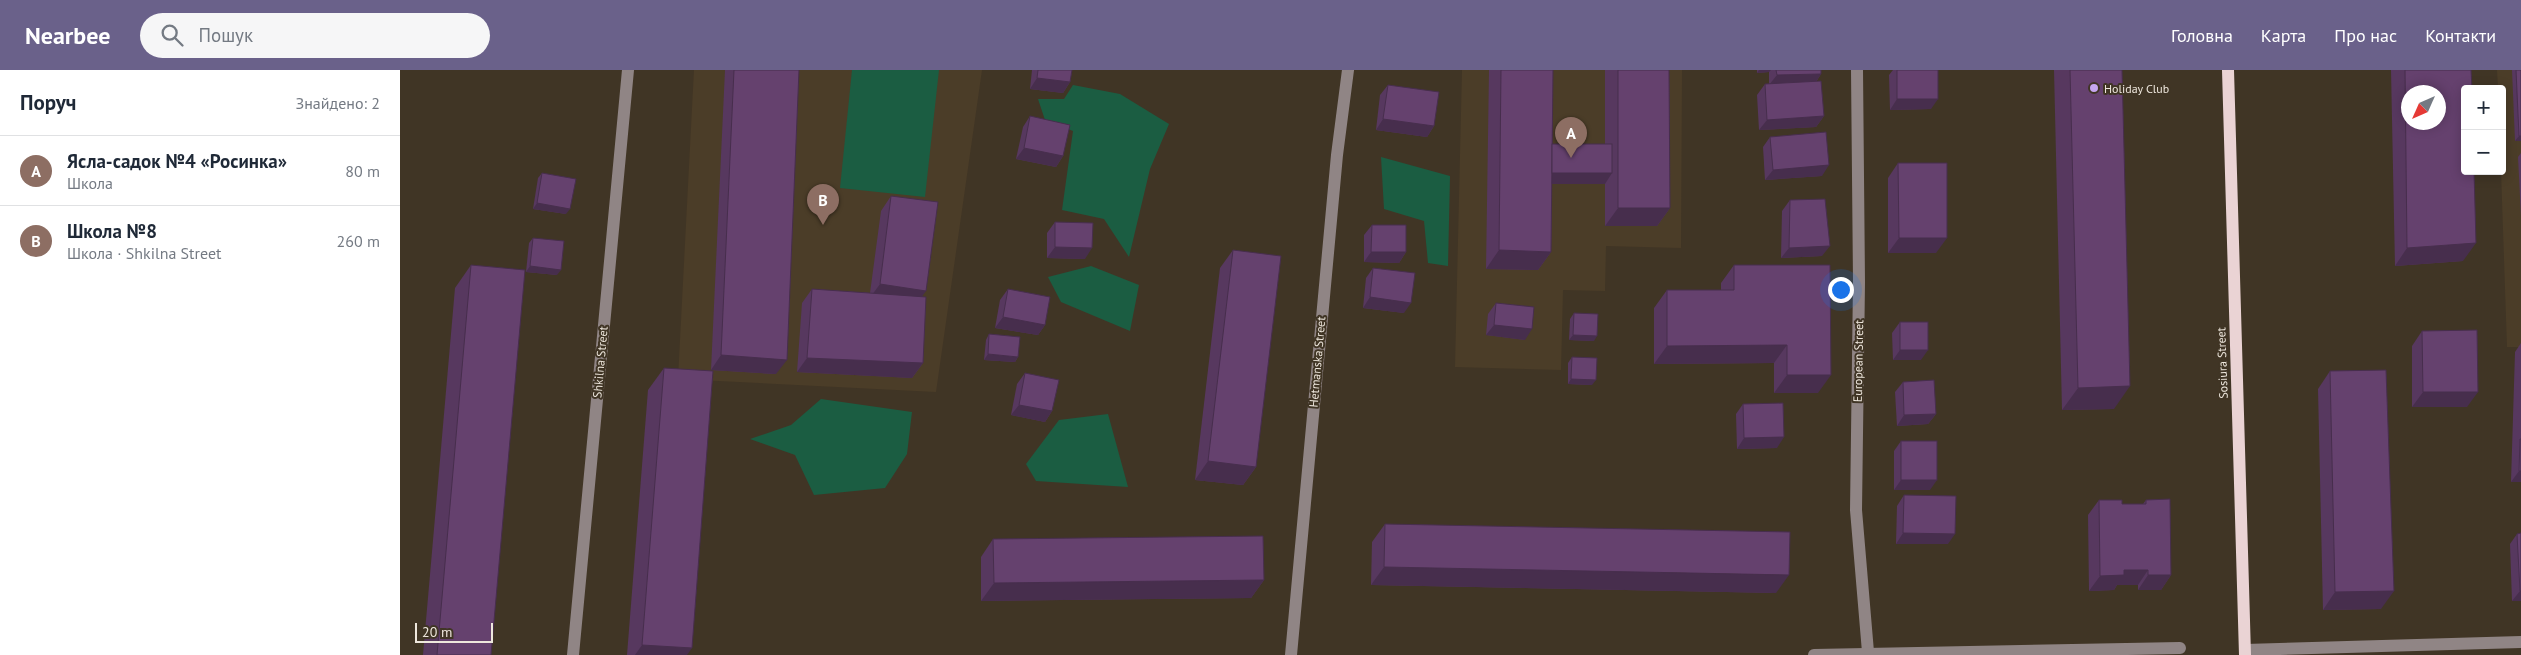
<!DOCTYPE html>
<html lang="uk">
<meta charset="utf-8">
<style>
:root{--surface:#fff;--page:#f6f6f7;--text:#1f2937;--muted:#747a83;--line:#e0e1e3;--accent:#6a618a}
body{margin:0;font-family:"PT Sans",sans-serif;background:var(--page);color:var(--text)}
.controls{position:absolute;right:15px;top:15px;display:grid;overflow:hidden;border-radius:5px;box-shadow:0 2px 12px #0003}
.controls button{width:45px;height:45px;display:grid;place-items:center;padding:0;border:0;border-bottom:1px solid var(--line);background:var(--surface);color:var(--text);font:25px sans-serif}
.compass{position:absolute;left:2001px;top:15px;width:45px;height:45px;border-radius:50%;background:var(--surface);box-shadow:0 2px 12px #0003;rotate:225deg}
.scale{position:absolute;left:15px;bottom:12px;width:78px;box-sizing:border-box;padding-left:5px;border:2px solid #eee7dd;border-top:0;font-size:14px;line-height:18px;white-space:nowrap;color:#eee7dd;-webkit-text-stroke:4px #403525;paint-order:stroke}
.you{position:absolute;left:1440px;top:219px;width:18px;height:18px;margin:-12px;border:4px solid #fff;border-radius:50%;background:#1a73e8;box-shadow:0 0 0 8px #1a73e833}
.badge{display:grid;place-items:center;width:32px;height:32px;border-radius:50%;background:var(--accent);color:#fff;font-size:16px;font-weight:700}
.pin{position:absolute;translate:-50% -41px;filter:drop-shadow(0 1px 2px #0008)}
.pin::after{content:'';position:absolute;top:26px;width:18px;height:15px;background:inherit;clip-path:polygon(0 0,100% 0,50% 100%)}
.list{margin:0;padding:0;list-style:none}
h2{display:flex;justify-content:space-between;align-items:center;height:65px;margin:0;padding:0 20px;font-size:21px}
h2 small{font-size:16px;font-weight:400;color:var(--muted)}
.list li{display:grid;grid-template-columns:32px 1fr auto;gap:15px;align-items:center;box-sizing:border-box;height:70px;padding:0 20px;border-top:1px solid var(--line)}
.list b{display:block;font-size:19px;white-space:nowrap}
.list p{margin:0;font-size:16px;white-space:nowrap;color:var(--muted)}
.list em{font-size:16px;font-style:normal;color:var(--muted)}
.icon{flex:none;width:28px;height:28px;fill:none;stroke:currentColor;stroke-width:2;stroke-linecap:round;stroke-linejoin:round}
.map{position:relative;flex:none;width:2121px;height:585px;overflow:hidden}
header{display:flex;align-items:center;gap:30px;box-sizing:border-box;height:70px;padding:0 25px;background:var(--accent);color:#fff}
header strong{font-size:24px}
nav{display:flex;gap:28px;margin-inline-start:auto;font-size:18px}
.search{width:350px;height:45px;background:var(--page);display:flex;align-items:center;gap:12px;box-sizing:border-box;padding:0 18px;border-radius:28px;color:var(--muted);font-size:19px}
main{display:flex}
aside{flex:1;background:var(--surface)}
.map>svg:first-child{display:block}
.built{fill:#4b3d28}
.green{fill:#1b5d42}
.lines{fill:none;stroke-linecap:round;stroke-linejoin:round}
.minor{stroke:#908585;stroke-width:12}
.major{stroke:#ead3d4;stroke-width:12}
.wall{fill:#57385f}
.shaded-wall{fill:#472e4d}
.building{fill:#65416e;stroke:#472e4d;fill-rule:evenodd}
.poi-dot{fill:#c6a6f0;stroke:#403525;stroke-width:2}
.labels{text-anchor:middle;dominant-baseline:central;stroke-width:4;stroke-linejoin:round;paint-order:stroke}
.poi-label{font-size:12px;fill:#eee7dd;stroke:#403525;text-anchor:start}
.street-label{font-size:12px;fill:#eee7dd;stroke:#403525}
</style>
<header>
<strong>Nearbee</strong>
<div class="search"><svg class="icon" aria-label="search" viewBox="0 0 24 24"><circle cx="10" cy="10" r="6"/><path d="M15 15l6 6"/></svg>Пошук</div>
<nav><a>Головна</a><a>Карта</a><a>Про нас</a><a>Контакти</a></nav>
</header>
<main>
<aside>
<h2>Поруч<small>Знайдено: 2</small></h2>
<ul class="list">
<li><span class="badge" style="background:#8d6e63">A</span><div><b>Ясла-садок №4 «Росинка»</b><p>Школа</p></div><em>80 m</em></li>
<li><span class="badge" style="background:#8d6e63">B</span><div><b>Школа №8</b><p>Школа · Shkilna Street</p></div><em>260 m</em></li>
</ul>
</aside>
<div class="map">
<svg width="2121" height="585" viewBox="0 0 2121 585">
<rect width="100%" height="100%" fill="#403525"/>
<g class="built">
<path d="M 294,0 L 582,0 L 536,322 L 278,309 Z"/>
<path d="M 1062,0 L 1282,0 L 1281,178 L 1206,176 L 1205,221 L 1163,220 L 1161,300 L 1055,297 Z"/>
<path d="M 2097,0 L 2121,0 L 2121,277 L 2107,277 L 2101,101 L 2102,19 L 2098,19 Z"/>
</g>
<g class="green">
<path d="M 452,0 L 539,0 L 525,127 L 440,118 Z"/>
<path d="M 673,15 L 720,24 L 769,54 L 750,99 L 729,187 L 704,149 L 662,140 L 673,61 L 645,50 L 638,29 L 664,29 Z"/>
<path d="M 981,87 L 1050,106 L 1048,196 L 1028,193 L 1024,151 L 984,139 Z"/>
<path d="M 691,196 L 739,215 L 730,261 L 661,232 L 648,207 Z"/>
<path d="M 421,329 L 512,342 L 507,384 L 485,418 L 414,425 L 395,385 L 350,369 L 391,355 Z"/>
<path d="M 708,344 L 728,417 L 636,411 L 626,394 L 659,350 Z"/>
</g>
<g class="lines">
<g class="minor">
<path d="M 1457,0 L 1459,212 L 1456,440 L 1468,582"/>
<path d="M 1845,580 L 2121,572"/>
<path d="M 173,585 L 228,0"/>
<path d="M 891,585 L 937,85 L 948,0"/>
<path d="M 1414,585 L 1780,578"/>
</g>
<path class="major" d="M 1828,0 L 1845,585"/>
</g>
<g class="wall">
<path d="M 325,0 L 399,0 L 376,304 L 311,300 Z"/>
<path d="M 632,0 L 672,0 L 670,12 L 663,23 L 630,19 Z"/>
<path d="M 1089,0 L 1153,0 L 1152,74 L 1205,74 L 1205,0 L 1269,0 L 1270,138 L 1257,156 L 1205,156 L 1205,114 L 1152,114 L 1151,182 L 1138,200 L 1086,199 Z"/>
<path d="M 1357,0 L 1421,0 L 1421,4 L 1416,12 L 1424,46 L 1416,57 L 1359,60 L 1357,25 L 1365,14 L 1369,14 L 1369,2 L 1357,3 Z"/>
<path d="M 1493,0 L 1538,0 L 1531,39 L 1490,40 L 1489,5 Z"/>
<path d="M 1654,0 L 1722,0 L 1714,339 L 1662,340 Z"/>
<path d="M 1991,0 L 2071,0 L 2063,191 L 1995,196 Z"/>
<path d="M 2112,0 L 2121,0 L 2121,71 L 2115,71 Z"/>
<path d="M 988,15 L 1034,56 L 1027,67 L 976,60 L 980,25 Z"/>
<path d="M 630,46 L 663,86 L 656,97 L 616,89 L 623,57 Z"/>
<path d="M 1370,67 L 1422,106 L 1365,110 L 1363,77 Z"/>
<path d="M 2121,83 L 2121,146 L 2118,87 Z"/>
<path d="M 1498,93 L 1536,183 L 1488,183 L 1488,108 Z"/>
<path d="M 142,103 L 166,144 L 133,139 L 138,108 Z"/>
<path d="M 491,126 L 522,226 L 523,293 L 512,308 L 397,302 L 402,233 L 412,219 L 470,223 L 481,141 Z"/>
<path d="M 1390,130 L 1422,186 L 1381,188 L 1382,141 Z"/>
<path d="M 655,152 L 685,189 L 647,188 L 647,163 Z"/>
<path d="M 972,155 L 1006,182 L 999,193 L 964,192 L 964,165 Z"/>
<path d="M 133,168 L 157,205 L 126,202 L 129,173 Z"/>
<path d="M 833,180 L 856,397 L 843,415 L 795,410 L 820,198 Z"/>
<path d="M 71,195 L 91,585 L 23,585 L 55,218 Z"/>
<path d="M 1334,195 L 1418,323 L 1374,323 L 1374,293 L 1254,294 L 1254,238 L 1267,220 L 1321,220 L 1321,213 Z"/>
<path d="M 973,198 L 1004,243 L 963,238 L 966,208 Z"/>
<path d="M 608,219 L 645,255 L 638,265 L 595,258 L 600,230 Z"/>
<path d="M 1096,233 L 1125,270 L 1086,265 L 1088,244 Z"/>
<path d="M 1174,243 L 1194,271 L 1169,270 L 1170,249 Z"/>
<path d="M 1500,252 L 1521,290 L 1493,290 L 1492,263 Z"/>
<path d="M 2022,261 L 2067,337 L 2012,337 L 2012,276 Z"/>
<path d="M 589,264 L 618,287 L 615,292 L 584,290 L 586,270 Z"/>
<path d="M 2121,273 L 2121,412 L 2111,412 L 2115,282 Z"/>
<path d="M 1172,287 L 1192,315 L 1168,314 L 1168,293 Z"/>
<path d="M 264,298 L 287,585 L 227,585 L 248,320 Z"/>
<path d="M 1930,301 L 1981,539 L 1923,540 L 1918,319 Z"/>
<path d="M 625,303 L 652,341 L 645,352 L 611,345 L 617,314 Z"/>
<path d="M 1503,312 L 1536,344 L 1528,354 L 1497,356 L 1495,322 Z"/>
<path d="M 1343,334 L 1377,378 L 1337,379 L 1336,344 Z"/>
<path d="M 1501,371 L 1530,420 L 1494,420 L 1494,381 Z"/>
<path d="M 1504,425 L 1548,474 L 1496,474 L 1497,436 Z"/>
<path d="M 1699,430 L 1722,434 L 1743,434 L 1746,430 L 1771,505 L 1761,520 L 1738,520 L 1738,515 L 1717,515 L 1714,520 L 1689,521 L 1688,445 Z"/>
<path d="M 985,454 L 1376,523 L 971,515 L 972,472 Z"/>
<path d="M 2121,463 L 2121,531 L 2112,531 L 2110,474 L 2117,464 Z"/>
<path d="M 593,469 L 864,510 L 851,528 L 581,531 L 581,487 Z"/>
</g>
<g class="shaded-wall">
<path d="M 1359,0 L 1371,0 L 1369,2 L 1357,3 Z"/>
<path d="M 1421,4 L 1414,15 L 1369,15 L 1377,5 Z"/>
<path d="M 637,8 L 670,12 L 663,23 L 630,19 Z"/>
<path d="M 1497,29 L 1538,29 L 1531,39 L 1490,40 Z"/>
<path d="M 1424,46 L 1416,57 L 1359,60 L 1367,50 Z"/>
<path d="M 983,49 L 1034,56 L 1027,67 L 976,60 Z"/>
<path d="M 2119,66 L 2121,66 L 2121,71 L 2115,71 Z"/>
<path d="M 624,78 L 663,86 L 656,97 L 616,89 Z"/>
<path d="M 1429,95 L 1422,106 L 1365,110 L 1373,100 Z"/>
<path d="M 1147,103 L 1212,103 L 1205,114 L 1140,114 Z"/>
<path d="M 137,133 L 170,139 L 166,144 L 133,139 Z"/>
<path d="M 1218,138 L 1270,138 L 1257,156 L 1205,156 Z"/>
<path d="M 1499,168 L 1547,168 L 1536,183 L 1488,183 Z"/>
<path d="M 2076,173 L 2063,191 L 1995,196 L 2007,178 Z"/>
<path d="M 1430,176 L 1422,186 L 1381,188 L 1389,178 Z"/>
<path d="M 655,177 L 692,178 L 685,189 L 647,188 Z"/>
<path d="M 1099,180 L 1151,182 L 1138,200 L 1086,199 Z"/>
<path d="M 971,182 L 1006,182 L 999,193 L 964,192 Z"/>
<path d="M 130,196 L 161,200 L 157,205 L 126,202 Z"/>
<path d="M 480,214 L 526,221 L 516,235 L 469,229 Z"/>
<path d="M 970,227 L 1011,233 L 1004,243 L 963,238 Z"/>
<path d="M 603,247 L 645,255 L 638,265 L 595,258 Z"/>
<path d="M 1094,255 L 1132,259 L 1125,270 L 1086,265 Z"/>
<path d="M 1173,265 L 1197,266 L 1194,271 L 1169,270 Z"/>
<path d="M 1387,275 L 1374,293 L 1254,294 L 1267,276 Z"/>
<path d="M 1500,280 L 1528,280 L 1521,290 L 1493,290 Z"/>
<path d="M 588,284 L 618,287 L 615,292 L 584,290 Z"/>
<path d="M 321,285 L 387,290 L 376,304 L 311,300 Z"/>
<path d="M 407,288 L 523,293 L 512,308 L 397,302 Z"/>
<path d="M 1387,305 L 1431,305 L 1418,323 L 1374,323 Z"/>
<path d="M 1171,309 L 1196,310 L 1192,315 L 1168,314 Z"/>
<path d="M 1730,316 L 1714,339 L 1662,340 L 1678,318 Z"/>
<path d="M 2023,322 L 2078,322 L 2067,337 L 2012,337 Z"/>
<path d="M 619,335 L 652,341 L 645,352 L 611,345 Z"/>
<path d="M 1536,344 L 1528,354 L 1497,356 L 1504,345 Z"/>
<path d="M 1384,367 L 1377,378 L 1337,379 L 1344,368 Z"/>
<path d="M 808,391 L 856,397 L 843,415 L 795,410 Z"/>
<path d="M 2119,401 L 2121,401 L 2121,412 L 2111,412 Z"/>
<path d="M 1501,410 L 1537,410 L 1530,420 L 1494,420 Z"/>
<path d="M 1503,463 L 1555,464 L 1548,474 L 1496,474 Z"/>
<path d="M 984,497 L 1389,505 L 1376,523 L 971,515 Z"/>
<path d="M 1724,500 L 1748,500 L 1738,515 L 1717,515 L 1714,520 L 1689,521 L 1700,506 Z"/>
<path d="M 1748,505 L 1771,505 L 1761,520 L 1738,520 Z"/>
<path d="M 864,510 L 851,528 L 581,531 L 594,513 Z"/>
<path d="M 1994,521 L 1981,539 L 1923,540 L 1935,522 Z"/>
<path d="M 2120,521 L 2121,521 L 2121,531 L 2112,531 Z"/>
<path d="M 242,575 L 292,578 L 287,585 L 235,585 Z"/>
</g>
<g class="building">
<path d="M 334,0 L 399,0 L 387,290 L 321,285 Z"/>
<path d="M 638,0 L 672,0 L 670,12 L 637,8 Z"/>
<path d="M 1101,0 L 1153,0 L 1151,182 L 1099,180 Z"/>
<path d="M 1218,0 L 1269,0 L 1270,138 L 1218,138 Z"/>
<path d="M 1376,0 L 1421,0 L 1421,4 L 1377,5 Z"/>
<rect x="1497" y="0" width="41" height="29"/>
<path d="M 1670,0 L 1722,0 L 1730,316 L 1678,318 Z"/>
<path d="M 2005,0 L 2071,0 L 2072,19 L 2065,19 L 2065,101 L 2074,101 L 2076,173 L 2007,178 ZM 2008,22 L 2038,22 L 2038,52 L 2008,52 Z"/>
<path d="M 2116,0 L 2121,0 L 2121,66 L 2119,66 Z"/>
<path d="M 1421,11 L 1424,46 L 1367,50 L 1365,14 Z"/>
<path d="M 988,15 L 1039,22 L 1034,56 L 983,49 Z"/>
<path d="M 630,46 L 670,55 L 663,86 L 624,78 Z"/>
<path d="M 1426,62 L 1429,95 L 1373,100 L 1370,67 Z"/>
<rect x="1152" y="74" width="60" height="29"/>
<path d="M 1498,93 L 1547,93 L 1547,168 L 1499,168 Z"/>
<path d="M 142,103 L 176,109 L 170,139 L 137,133 Z"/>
<path d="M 491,126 L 538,132 L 526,221 L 480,214 Z"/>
<path d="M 1425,129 L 1430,176 L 1389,178 L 1390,130 Z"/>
<path d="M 655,152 L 693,153 L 692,178 L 655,177 Z"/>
<path d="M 972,155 L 1006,155 L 1006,182 L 971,182 Z"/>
<path d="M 133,168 L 164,171 L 161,200 L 130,196 Z"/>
<path d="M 833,180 L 881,186 L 856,397 L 808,391 Z"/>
<path d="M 71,195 L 125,200 L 91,585 L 37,585 Z"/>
<path d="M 1334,195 L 1430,195 L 1431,305 L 1387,305 L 1387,275 L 1267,276 L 1267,220 L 1334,220 Z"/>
<path d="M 973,198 L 1015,203 L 1011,233 L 970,227 Z"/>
<path d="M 412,219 L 526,227 L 523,293 L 407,288 Z"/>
<path d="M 608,219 L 650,227 L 645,255 L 603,247 Z"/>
<path d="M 1096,233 L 1134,237 L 1132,259 L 1094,255 Z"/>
<path d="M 1174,243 L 1198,244 L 1197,266 L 1173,265 Z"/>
<rect x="1500" y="252" width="28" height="28"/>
<path d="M 2077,260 L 2078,322 L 2023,322 L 2022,261 Z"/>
<path d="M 589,264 L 620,267 L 618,287 L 588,284 Z"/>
<path d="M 1172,287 L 1197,288 L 1196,310 L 1171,309 Z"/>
<path d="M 264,298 L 313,301 L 292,578 L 242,575 Z"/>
<path d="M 1986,300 L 1994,521 L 1935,522 L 1930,301 Z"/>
<path d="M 625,303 L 659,310 L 652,341 L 619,335 Z"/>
<path d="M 1534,310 L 1536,344 L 1504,345 L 1503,312 Z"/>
<path d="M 1383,333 L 1384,367 L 1344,368 L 1343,334 Z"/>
<path d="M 2120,369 L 2121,369 L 2121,401 L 2119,401 Z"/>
<rect x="1501" y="371" width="36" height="39"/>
<path d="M 1504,425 L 1556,426 L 1555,464 L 1503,463 Z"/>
<path d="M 1770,429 L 1771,505 L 1748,505 L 1748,500 L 1724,500 L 1724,505 L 1700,506 L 1699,430 L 1722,430 L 1722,434 L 1746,434 L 1746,430 Z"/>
<path d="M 985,454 L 1390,462 L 1389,505 L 984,497 Z"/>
<path d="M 2121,463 L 2121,521 L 2120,521 L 2117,464 Z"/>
<path d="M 863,466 L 864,510 L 594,513 L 593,469 Z"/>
</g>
<circle class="poi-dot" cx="1694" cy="18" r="5"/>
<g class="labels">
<g class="poi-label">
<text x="1704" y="18">Holiday Club</text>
</g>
<g class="street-label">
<text transform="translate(1458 291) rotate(-89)">European Street</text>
<text transform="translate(200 292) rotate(-85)">Shkilna Street</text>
<text transform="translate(917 292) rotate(-85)">Hetmanska Street</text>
<text transform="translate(1822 293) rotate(-92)">Sosiura Street</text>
</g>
</g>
</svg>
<div class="controls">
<button>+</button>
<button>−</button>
</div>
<svg class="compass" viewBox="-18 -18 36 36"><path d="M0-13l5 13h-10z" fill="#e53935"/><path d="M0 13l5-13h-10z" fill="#747a83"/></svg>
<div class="scale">20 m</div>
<div class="you"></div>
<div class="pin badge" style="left:1171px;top:88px;background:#8d6e63">A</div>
<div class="pin badge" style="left:423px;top:155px;background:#8d6e63">B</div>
</div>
</main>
